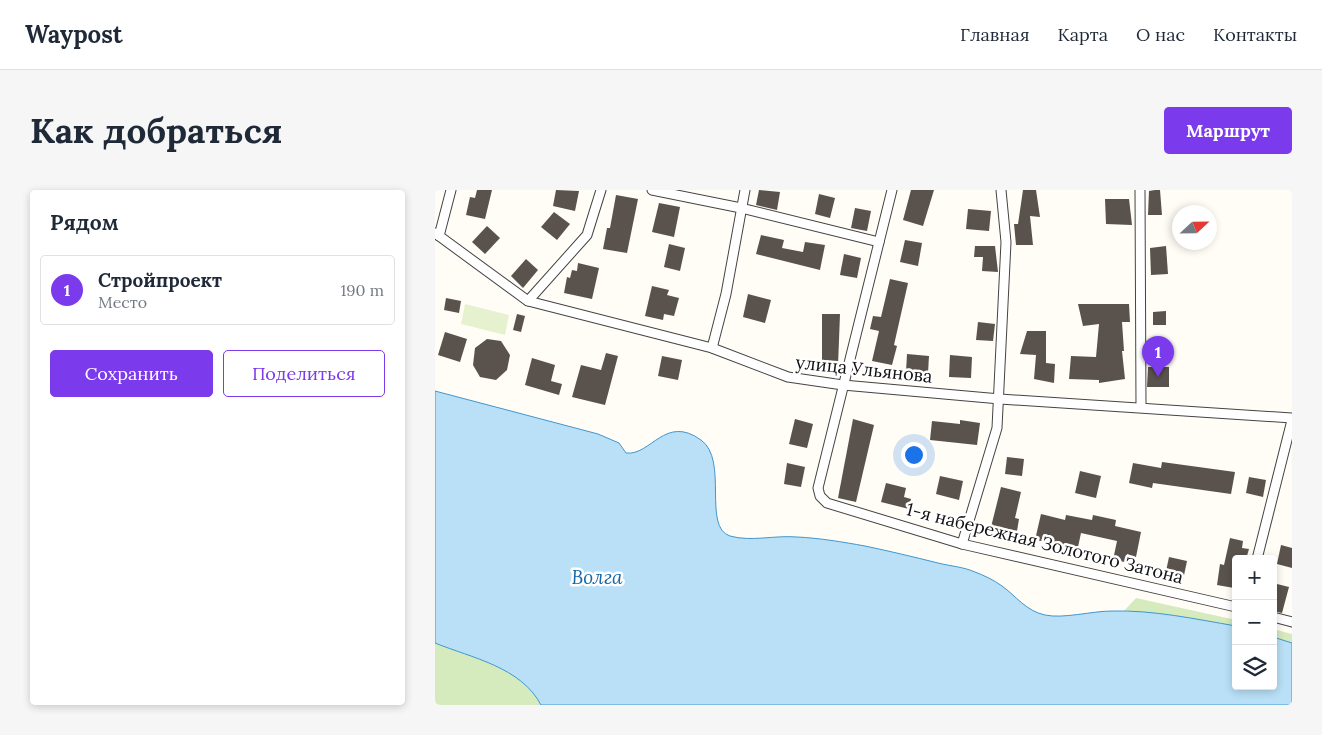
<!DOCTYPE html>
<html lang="ru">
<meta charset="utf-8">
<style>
:root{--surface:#fff;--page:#f6f6f7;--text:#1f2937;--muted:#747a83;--line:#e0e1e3;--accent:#7c3aed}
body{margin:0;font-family:Lora,serif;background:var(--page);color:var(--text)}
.controls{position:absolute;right:15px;bottom:15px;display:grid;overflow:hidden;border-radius:5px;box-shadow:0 2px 8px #0003}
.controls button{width:45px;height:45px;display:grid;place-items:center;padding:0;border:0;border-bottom:1px solid var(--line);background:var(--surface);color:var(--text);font:25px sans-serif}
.compass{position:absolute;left:737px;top:15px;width:45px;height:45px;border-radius:50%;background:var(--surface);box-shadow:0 2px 8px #0003;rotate:68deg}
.you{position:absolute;left:478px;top:264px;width:18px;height:18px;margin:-12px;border:4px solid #fff;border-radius:50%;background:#1a73e8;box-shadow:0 0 0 8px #1a73e833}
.badge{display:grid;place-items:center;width:32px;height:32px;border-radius:50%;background:var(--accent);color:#fff;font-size:16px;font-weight:700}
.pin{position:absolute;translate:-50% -41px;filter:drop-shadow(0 1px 2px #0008)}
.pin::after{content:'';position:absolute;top:26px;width:18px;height:15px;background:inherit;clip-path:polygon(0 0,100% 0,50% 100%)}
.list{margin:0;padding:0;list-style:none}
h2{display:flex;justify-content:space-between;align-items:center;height:65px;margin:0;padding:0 20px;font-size:21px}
h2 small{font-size:16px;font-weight:400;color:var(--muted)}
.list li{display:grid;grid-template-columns:32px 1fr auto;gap:15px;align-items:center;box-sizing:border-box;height:70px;margin:0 10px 10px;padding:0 10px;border:1px solid var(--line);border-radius:5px}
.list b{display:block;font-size:19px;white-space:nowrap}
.list p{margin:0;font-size:16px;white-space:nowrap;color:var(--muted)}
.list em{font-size:16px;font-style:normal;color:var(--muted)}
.actions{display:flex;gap:10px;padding:15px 20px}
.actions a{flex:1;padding:11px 0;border:1px solid var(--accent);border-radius:5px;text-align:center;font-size:18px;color:var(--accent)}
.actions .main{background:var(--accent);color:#fff}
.icon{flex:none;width:28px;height:28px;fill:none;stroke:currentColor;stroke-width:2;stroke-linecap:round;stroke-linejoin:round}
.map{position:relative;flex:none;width:857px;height:515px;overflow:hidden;border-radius:5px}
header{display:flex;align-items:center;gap:30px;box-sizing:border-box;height:70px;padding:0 25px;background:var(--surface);border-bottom:1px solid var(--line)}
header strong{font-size:24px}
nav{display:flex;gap:28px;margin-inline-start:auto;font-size:18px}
.intro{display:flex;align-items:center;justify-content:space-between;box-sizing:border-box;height:120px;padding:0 30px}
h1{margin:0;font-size:35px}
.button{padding:12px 22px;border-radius:5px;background:var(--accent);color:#fff;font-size:18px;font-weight:700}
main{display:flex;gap:30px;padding:0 30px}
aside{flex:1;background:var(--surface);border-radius:5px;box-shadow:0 2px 8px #0003}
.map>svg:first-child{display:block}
.green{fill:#d5ebbd}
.pitch{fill:#e6f2cf}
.water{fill:#b9e0f7;stroke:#3f96cf}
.building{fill:#5a524d}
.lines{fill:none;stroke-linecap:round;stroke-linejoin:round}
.minor-casing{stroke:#444;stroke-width:11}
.minor{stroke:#fff;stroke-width:9}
.labels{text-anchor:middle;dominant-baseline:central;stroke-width:5;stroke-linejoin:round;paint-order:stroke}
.street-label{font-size:18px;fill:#111;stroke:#fff}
.water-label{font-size:19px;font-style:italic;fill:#1768a6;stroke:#fff}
</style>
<header>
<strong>Waypost</strong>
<nav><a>Главная</a><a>Карта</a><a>О нас</a><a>Контакты</a></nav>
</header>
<div class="intro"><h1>Как добраться</h1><a class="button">Маршрут</a></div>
<main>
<aside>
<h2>Рядом<small></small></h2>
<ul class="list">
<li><span class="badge">1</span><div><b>Стройпроект</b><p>Место</p></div><em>190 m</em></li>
</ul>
<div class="actions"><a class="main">Сохранить</a><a>Поделиться</a></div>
</aside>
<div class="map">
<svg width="857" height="515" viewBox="0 0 857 515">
<rect width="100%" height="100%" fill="#fffdf5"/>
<g class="green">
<path d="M 701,408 L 801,430 L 801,436 L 689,421 Z"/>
<path d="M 838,439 L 857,444 L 857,453 L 838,447 Z"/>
<path d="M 0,453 C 37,468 86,477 106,515 L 0,515 Z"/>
</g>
<path class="pitch" d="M 30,114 L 74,125 L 70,145 L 26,134 Z"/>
<path class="water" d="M 0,201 L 163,244 L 184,253 L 191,263 C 216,266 230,224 266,250 C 294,270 267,337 295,346 C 316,352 340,345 362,347 C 384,348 408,352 430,356 C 454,361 479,367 503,373 C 515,376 529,377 540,382 C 548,385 559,390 567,396 C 581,406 591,421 610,425 C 628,429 657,421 677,421 C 719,420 760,429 801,436 L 801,496 L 838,496 L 838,447 L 857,453 L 857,515 L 106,515 C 86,477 37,468 0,453 Z"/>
<g class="building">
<path d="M 42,0 L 57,0 L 50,29 L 31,25 L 35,7 L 40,8 Z"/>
<path d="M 121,0 L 144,1 L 140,21 L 118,16 Z"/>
<path d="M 324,0 L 345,2 L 342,20 L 321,15 Z"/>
<path d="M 476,0 L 499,0 L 488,36 L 468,30 Z"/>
<path d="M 588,0 L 601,0 L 605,27 L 595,26 L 598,55 L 581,55 L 579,34 L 583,34 Z"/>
<path d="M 720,0 L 725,0 L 727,25 L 713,25 L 714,1 Z"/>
<path d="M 384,4 L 400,8 L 395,28 L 380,24 Z"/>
<path d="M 181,5 L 203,9 L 192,63 L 168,59 L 172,38 L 175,38 Z"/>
<path d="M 670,9 L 694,9 L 697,35 L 671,34 Z"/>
<path d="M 224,13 L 245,17 L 239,47 L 217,42 Z"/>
<path d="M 420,18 L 436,21 L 432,41 L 416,38 Z"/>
<path d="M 533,19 L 556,21 L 554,41 L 531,39 Z"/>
<path d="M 119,22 L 135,34 L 122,50 L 106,37 Z"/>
<path d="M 52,36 L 65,48 L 50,64 L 37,52 Z"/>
<path d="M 326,45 L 349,50 L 347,58 L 368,62 L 370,52 L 390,55 L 385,80 L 321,64 Z"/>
<path d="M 470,50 L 487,53 L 483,76 L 465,72 Z"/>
<path d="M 234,54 L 250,58 L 245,81 L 229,77 Z"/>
<path d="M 540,56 L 560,56 L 563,82 L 547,81 L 548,67 L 539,67 Z"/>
<path d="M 731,56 L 733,84 L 716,85 L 715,58 Z"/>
<path d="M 409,64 L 426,68 L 422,88 L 405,85 Z"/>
<path d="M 91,69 L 103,80 L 88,98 L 76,86 Z"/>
<path d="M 143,73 L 164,78 L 157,109 L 129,103 L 132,87 L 135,88 L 137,80 L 142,81 Z"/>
<path d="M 455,89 L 473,93 L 459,155 L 462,156 L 457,175 L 437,171 L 444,141 L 435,139 L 438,126 L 446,127 Z"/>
<path d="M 217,96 L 234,100 L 232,105 L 244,108 L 239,126 L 229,124 L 228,130 L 210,126 Z"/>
<path d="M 313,104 L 336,110 L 330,133 L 308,127 Z"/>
<path d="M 11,108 L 26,111 L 24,123 L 9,120 Z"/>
<path d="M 643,114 L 694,114 L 695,132 L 687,132 L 689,161 L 687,161 L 690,189 L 664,193 L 664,190 L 634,189 L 636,166 L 661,167 L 664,134 L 648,136 Z"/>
<path d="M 731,121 L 731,135 L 718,135 L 718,122 Z"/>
<path d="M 82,124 L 90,126 L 86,142 L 78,140 Z"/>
<path d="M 387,124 L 405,124 L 403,176 L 387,176 Z"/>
<path d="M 543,132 L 560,134 L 558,151 L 541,150 Z"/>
<path d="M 592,141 L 611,141 L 611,173 L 620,174 L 619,193 L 599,189 L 601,165 L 585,164 Z"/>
<path d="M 10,142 L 32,149 L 25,172 L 3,165 Z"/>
<path d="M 52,149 L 66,151 L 75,165 L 72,180 L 61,190 L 45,187 L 38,175 L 40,158 Z"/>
<path d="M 171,163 L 183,166 L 170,215 L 137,207 L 146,175 L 166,180 Z"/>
<path d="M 472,164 L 494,166 L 493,183 L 471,182 Z"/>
<path d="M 515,165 L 537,167 L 536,188 L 514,187 Z"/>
<path d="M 227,166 L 247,170 L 243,190 L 223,186 Z"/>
<path d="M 97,168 L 120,175 L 116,191 L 127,194 L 124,205 L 90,195 Z"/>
<path d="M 713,177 L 734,177 L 734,197 L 712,197 Z"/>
<path d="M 360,229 L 378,234 L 372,258 L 354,254 Z"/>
<path d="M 418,229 L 439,235 L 421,312 L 403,308 Z"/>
<path d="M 525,230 L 545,233 L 542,255 L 495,250 L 497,231 L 525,234 Z"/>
<path d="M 572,267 L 589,269 L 587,286 L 570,284 Z"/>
<path d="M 727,272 L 800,282 L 796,304 L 718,293 L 717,298 L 694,293 L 698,273 L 726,278 Z"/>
<path d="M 352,273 L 370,277 L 366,297 L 349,294 Z"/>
<path d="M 645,281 L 666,286 L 661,308 L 640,303 Z"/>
<path d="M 505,286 L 528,291 L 524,310 L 501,304 Z"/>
<path d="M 814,287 L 831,290 L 828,307 L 811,303 Z"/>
<path d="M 451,293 L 471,298 L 469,307 L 476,309 L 474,319 L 446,312 Z"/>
<path d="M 566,297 L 586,302 L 580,328 L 584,329 L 581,347 L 555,341 Z"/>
<path d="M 606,324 L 630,330 L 631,325 L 657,330 L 658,325 L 681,330 L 680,336 L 706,342 L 701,367 L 692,364 L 690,372 L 678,370 L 682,351 L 646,343 L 643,357 L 600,350 Z"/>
<path d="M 795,348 L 808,351 L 807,358 L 814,359 L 811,369 L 801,369 L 799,398 L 782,395 L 785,374 L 789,375 Z"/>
<path d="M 846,355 L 857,358 L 857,378 L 842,374 Z"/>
<path d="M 734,367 L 752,371 L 748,390 L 730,386 Z"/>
<path d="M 838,393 L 854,397 L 847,423 L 838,421 Z"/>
</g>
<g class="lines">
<g class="minor-casing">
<g id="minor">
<path d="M 217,0 L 306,18 L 444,52"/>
<path d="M 457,0 L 383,298 L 385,306 L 392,313 L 527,354 L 801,417"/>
<path d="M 705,0 L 706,217"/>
<path d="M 0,43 L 93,111 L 277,158 L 353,187 L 408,195 L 565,209 L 857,228"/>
<path d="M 4,46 L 16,0"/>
<path d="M 93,111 L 152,45 L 166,0"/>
<path d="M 277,158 L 291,104 L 310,0"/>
<path d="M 527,354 L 562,238 L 571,52 L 566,0"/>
<path d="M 822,369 L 857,230"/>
<path d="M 838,427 L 857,432"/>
</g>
</g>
<use href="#minor" class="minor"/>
</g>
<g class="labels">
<g class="street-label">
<text transform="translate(429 179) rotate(6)">улица Ульянова</text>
<text transform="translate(610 353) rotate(14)">1-я набережная Золотого Затона</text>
</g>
<g class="water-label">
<text x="162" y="387">Волга</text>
</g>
</g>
</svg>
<div class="controls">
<button>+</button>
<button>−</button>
<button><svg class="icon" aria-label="layers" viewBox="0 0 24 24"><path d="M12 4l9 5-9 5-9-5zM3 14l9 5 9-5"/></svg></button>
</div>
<svg class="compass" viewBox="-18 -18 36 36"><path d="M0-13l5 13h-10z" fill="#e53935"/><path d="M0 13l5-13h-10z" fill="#747a83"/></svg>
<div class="you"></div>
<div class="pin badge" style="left:723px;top:187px">1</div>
</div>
</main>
